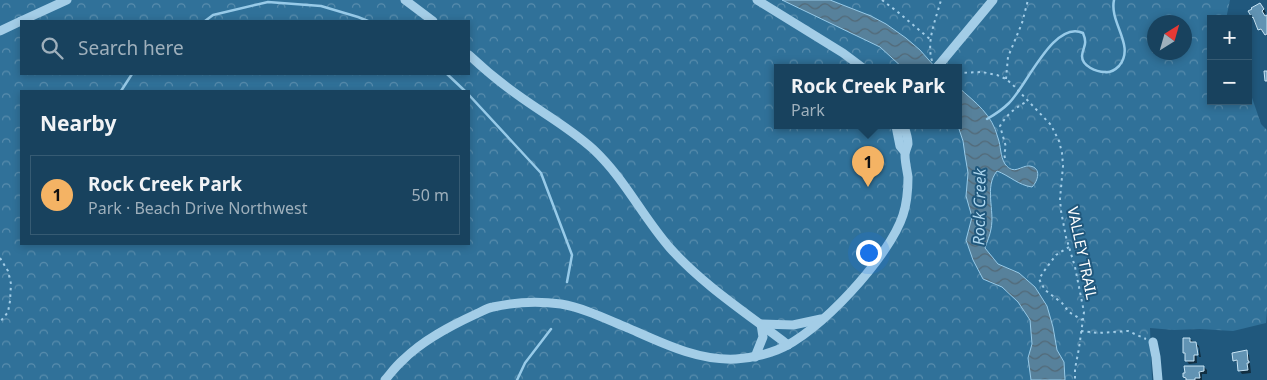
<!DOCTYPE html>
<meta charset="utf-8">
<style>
:root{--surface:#18425e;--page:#214964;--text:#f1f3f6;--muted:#9fb0bc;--line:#365b73;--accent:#f4b364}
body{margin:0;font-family:"Noto Sans",sans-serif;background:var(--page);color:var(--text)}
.controls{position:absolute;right:15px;top:15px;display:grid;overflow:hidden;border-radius:0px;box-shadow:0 2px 8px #0003}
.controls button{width:45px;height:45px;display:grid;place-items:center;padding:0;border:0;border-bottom:1px solid var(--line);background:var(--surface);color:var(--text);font:25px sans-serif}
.compass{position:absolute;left:1147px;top:15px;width:45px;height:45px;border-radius:50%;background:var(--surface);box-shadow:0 2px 8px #0003;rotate:37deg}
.you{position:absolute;left:868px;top:252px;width:18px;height:18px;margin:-12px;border:4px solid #fff;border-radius:50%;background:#1a73e8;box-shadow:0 0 0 8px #1a73e833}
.badge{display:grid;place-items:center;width:32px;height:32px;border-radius:50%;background:var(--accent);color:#111;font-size:16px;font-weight:700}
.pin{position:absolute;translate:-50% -41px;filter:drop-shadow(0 1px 2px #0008)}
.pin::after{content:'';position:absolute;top:26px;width:18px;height:15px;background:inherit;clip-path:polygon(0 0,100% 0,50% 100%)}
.popup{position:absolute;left:774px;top:64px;width:188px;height:65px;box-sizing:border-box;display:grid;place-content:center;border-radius:0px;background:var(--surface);filter:drop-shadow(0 1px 4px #0005);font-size:16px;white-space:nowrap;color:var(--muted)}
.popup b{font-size:19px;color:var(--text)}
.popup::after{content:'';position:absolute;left:50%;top:100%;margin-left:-10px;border:10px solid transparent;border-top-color:var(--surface)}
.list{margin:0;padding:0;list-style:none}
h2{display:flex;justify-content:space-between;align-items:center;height:65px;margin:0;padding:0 20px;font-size:21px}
h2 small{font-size:16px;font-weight:400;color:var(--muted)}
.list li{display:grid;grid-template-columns:32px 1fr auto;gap:15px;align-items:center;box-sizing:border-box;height:80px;margin:0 10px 10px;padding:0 10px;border:1px solid var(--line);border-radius:0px}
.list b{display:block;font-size:19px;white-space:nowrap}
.list p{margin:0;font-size:16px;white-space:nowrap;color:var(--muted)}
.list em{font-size:16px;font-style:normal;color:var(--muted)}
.icon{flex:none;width:28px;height:28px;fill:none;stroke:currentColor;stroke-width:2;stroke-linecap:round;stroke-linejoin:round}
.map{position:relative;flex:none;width:1267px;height:380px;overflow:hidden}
.search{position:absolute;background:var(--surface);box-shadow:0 2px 8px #0003;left:20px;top:20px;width:450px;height:55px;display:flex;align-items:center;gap:12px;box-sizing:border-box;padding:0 18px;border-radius:0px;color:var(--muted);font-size:19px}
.panel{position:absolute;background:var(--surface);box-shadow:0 2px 8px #0003;left:20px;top:90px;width:450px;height:155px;border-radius:0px}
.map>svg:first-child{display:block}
.park{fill:url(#park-crowns);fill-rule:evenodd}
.water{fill:url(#water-waves);stroke:#97cae8}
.shadow{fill:#0007}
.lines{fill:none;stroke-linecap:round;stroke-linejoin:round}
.stream{stroke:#97cae8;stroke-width:2.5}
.building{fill:#6193b3;stroke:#c7e4f5}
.path{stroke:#a3cde7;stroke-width:2;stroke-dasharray:2.5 4;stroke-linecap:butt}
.minor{stroke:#a3cde7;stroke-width:9}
.minor-bridge{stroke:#a3cde7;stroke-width:9}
.labels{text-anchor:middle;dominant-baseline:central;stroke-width:4;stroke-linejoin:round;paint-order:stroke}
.street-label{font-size:15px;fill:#fff;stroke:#20587d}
.water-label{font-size:16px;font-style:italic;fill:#aed7ef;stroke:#20587d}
</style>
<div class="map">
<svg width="1267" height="380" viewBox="0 0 1267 380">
<defs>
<pattern id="park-crowns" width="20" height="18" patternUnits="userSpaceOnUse" patternTransform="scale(1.25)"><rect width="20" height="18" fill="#307199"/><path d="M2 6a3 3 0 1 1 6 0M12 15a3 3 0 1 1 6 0" fill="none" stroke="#598dad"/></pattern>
<pattern id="water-waves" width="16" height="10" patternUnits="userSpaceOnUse" patternTransform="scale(1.25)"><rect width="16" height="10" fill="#57819b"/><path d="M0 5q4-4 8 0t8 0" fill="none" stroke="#526977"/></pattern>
</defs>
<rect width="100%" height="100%" fill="#20587d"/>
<path class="park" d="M 0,0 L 1230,0 L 1226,19 L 1211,19 L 1211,101 L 1248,101 L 1248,86 L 1261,124 L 1267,130 L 1267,311 L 1266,323 L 1233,331 L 1200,329 L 1174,330 L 1150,328 L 1152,380 L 0,380 ZM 21,21 L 469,21 L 469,74 L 21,74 ZM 1154,22 L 1184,22 L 1184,52 L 1154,52 ZM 778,68 L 958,68 L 958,126 L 778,126 ZM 21,91 L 469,91 L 469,244 L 21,244 Z"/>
<g class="water">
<path d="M 782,0 L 830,0 L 871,16 L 886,24 L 906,38 L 920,50 L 936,68 L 903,68 L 880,47 Z"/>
<path d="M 958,87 C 976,103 992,114 998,138 C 1001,146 1000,156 1005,164 C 1014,176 1021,165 1030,166 C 1042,168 1038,181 1032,187 C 1018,185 1010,176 997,171 C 984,187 995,210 991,229 C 990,235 987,242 985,248 L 998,264 L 1019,273 L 1035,287 L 1047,306 L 1053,327 L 1057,350 L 1064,362 L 1065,380 L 1031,380 L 1028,358 L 1032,344 L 1030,320 L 1018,302 L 1002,287 L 983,279 L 973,260 L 966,240 L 972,217 L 966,196 L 968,173 L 965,155 L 963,141 L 958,126 Z"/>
</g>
<g class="shadow">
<path d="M 1263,7 L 1266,13 L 1264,14 L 1266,17 L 1267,16 L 1267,36 L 1265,32 L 1263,32 L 1259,29 L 1255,19 L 1253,17 Z"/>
<path d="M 1190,339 L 1199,346 L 1201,357 L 1199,357 L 1199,348 L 1196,345 L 1197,363 L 1189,364 L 1186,360 L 1186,355 L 1184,353 Z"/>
<path d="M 1246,352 L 1249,355 L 1251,373 L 1242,374 L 1239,370 L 1238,363 L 1234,360 Z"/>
<path d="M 1204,367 L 1207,370 L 1207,374 L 1202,374 L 1202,380 L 1187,380 L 1184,376 Z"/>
</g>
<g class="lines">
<g class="stream">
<path d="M 205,21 L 213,15 L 268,2 L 321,6 L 358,17 L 368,21"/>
<path d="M 447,74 L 465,91"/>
<path d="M 121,91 L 132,74"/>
<path d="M 469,95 L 541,173 L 572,255 L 567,282"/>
<path d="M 987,119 C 994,115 1003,109 1009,103 C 1026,87 1054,19 1083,33 C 1088,45 1083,46 1082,56 C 1082,66 1096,72 1105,72 C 1111,73 1115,70 1119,66 C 1136,46 1109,23 1114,0"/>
<path d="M 517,380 L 525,363 L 551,329"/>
</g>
</g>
<g class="building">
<path d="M 1260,3 L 1264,9 L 1262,11 L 1265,16 L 1267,15 L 1267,34 L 1265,35 L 1261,29 L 1258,30 L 1253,17 L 1252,18 L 1248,11 L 1252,9 L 1251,8 Z"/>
<path d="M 1264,71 L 1267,71 L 1267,81 L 1265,81 Z"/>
<path d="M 1183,338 L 1190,338 L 1190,342 L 1196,342 L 1198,355 L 1194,355 L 1194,361 L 1185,361 L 1185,353 L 1183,353 Z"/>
<path d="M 1247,350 L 1248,361 L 1249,361 L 1249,363 L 1247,363 L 1248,370 L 1238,371 L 1237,360 L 1233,361 L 1232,353 Z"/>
<path d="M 1184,366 L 1204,366 L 1204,371 L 1199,372 L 1200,378 L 1195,378 L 1195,380 L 1186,380 L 1186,378 L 1183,377 L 1183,373 L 1185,373 Z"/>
</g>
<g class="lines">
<g class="path">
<path d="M 882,0 L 899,13 L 931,40"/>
<path d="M 932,61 C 926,41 936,19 941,0"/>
<path d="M 958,73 L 982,72 L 997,75 L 1006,79 L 1013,85 L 1051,125 L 1059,141 L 1062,153 L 1063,166 L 1060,199 L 1061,211 L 1066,237 L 1075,267 L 1084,312 L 1079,348 L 1075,369 L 1075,380"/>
<path d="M 1006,79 L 1008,57 L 1022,23 L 1028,0"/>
<path d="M 1005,158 L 1004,154 L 1006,147 L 1000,126 C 1007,114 1016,107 1028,101"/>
<path d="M 1069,247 L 1056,255 L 1044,271 L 1039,279 L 1045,290 L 1062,303 L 1069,312 L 1082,320"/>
<path d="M 0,258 L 8,271 L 11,284 L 10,301 L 8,312 L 0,322"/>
<path d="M 1081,331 L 1098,333 L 1128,331 L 1146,339"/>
</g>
<g class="minor">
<path d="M 405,0 L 433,21"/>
<path d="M 757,0 L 843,53 L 863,68"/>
<path d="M 21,21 L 67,0"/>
<path d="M 0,31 L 21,21"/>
<path d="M 469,55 C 485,70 503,85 522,98 C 546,115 571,129 593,149 C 625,179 642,216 670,248 C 704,286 748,314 788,345"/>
<path d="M 939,65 L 993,0"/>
<path d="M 896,126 L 900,146 L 905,152"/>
<path d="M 1153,342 L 1156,357 L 1158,380"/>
<path d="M 755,357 L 763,337 L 761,324 L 793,325 L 821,319"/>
<path d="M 385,380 C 391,373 396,366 403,360 C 423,340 450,326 476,314 C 481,312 487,308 493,307 C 515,302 538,301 561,304 C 584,308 606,319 628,328 C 662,343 698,361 736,359 C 750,358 764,355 777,350 C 818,335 890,256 903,215 C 907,203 908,189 908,177 C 907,170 905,162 905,155 C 905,151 907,148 908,144 C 908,138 906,132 904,126"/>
</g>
<path class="minor-bridge" d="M 936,68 L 939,65"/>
</g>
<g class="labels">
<g class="street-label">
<text transform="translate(1083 253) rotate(78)">VALLEY TRAIL</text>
</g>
<g class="water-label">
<text transform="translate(979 207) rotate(-89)">Rock Creek</text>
</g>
</g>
</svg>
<div class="controls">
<button>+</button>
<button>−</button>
</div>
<svg class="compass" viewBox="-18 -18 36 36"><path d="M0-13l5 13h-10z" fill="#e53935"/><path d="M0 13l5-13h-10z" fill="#9fb0bc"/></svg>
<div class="you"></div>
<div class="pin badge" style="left:868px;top:187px">1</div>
<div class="popup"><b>Rock Creek Park</b>Park</div>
<div class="search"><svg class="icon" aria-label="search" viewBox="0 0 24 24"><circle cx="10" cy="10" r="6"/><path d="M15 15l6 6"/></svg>Search here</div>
<section class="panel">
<h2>Nearby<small></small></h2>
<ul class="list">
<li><span class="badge">1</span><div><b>Rock Creek Park</b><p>Park · Beach Drive Northwest</p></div><em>50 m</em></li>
</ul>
</section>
</div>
